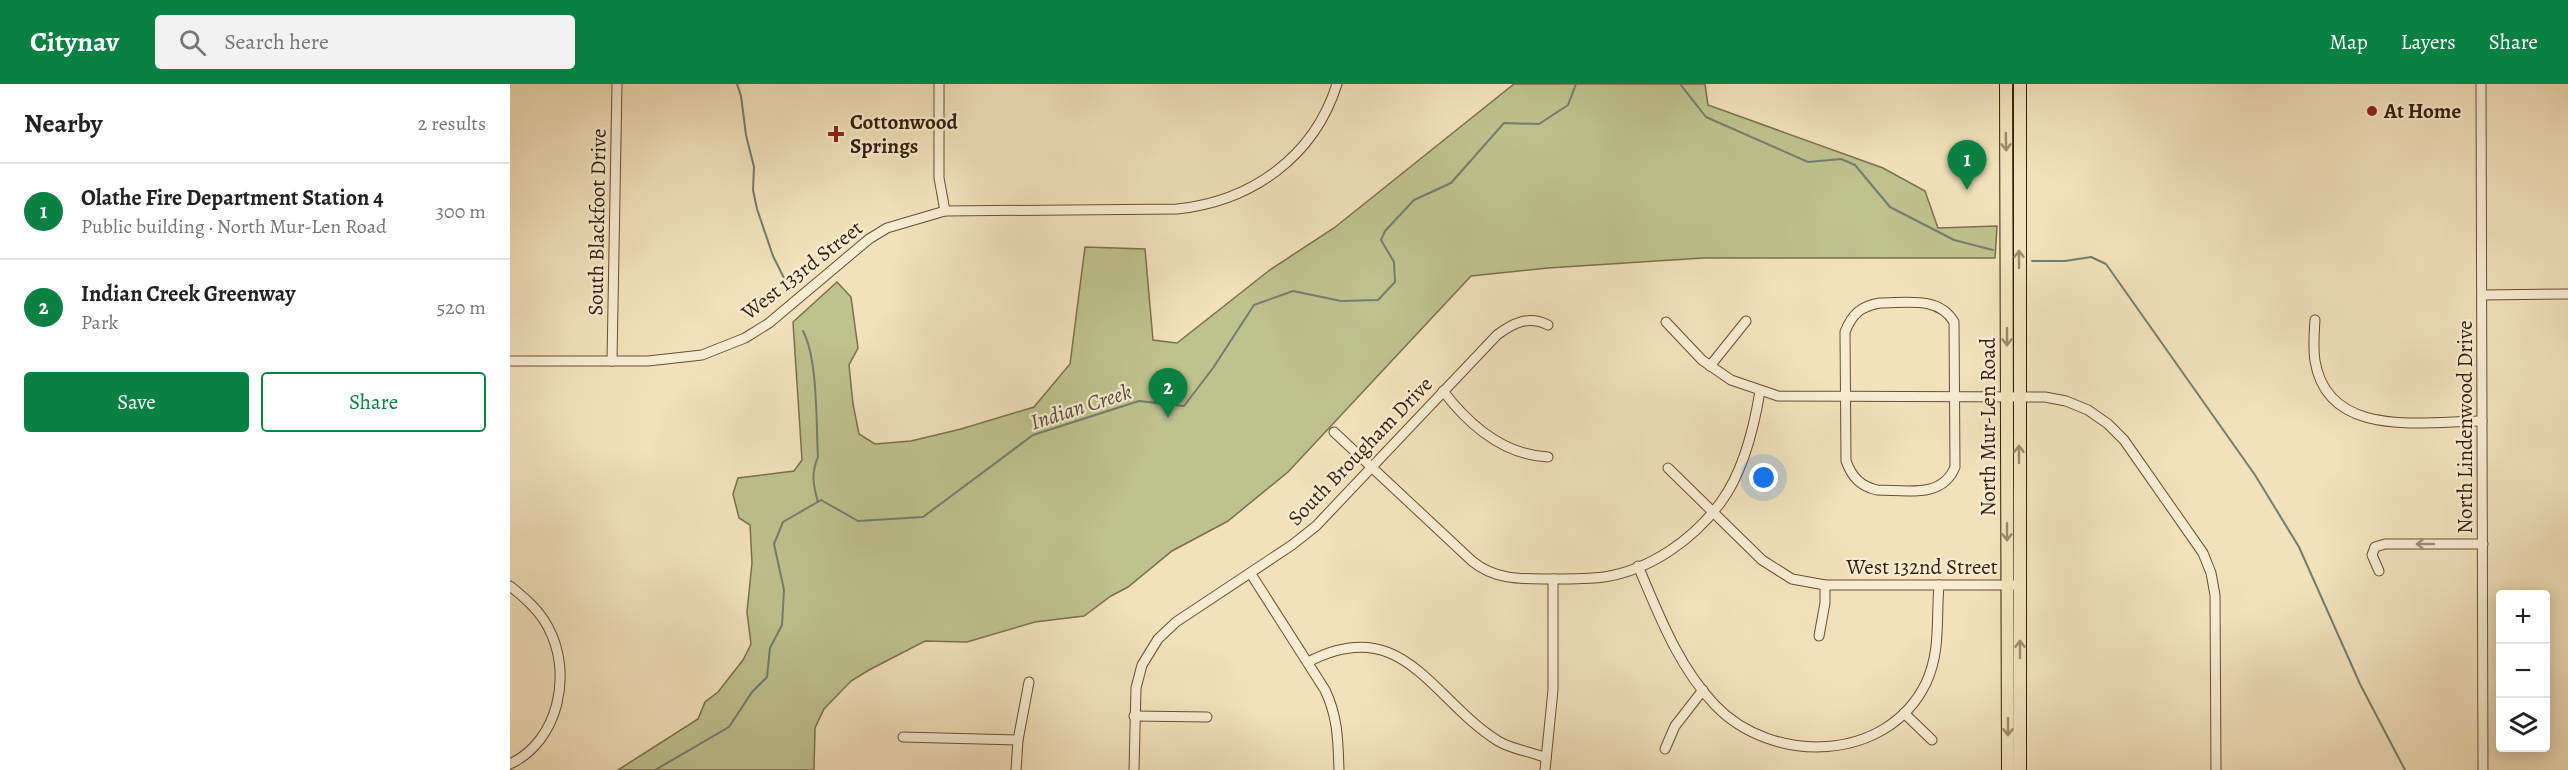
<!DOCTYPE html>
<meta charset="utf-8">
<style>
:root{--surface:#fff;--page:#f2f2f2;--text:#222;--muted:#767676;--line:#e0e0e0;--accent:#0b8043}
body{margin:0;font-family:Alegreya,serif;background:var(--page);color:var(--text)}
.controls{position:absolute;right:18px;bottom:18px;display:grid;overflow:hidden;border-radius:6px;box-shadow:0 3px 15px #0003}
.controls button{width:54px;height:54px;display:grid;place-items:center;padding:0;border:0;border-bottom:2px solid var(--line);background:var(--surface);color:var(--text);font:30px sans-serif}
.you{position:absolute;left:1254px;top:394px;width:21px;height:21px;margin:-15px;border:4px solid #fff;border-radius:50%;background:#1a73e8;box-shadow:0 0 0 9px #1a73e833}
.badge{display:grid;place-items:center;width:39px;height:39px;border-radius:50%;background:var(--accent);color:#fff;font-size:20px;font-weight:700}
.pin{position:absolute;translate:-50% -50px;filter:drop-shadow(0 2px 3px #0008)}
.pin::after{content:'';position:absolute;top:32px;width:21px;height:18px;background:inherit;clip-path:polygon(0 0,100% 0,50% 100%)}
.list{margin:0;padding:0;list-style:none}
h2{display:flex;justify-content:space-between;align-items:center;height:78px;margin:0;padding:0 24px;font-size:26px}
h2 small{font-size:20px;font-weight:400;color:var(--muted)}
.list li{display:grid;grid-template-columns:39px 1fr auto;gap:18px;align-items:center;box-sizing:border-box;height:96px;padding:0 24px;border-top:2px solid var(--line)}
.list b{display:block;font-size:22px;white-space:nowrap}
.list p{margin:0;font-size:20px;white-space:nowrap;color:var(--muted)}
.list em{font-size:20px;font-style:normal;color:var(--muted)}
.actions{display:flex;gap:12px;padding:18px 24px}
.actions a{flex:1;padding:14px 0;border:2px solid var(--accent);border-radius:6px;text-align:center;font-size:21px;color:var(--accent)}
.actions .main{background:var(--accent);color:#fff}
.icon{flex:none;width:33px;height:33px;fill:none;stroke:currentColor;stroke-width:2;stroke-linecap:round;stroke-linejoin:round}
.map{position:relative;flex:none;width:2058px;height:686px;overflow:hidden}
header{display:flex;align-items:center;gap:36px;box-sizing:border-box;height:84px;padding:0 30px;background:var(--accent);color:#fff}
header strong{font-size:28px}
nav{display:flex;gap:33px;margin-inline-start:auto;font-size:21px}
.search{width:420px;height:54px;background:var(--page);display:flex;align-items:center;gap:15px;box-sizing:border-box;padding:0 21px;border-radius:6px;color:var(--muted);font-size:22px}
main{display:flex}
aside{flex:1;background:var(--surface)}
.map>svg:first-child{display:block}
.green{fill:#bec28d;stroke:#7a704c;stroke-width:1.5}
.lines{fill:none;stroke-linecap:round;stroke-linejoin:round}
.stream{stroke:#737d6f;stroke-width:2}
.minor-casing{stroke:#664f36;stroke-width:11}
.major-casing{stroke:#371e0a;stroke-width:14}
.minor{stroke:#f7ecd2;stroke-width:9}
.major{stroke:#f2e1ba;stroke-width:12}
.oneway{stroke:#9e896b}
.oneway2{stroke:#a18f78}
.poi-dot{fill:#8f2418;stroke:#f7ecd2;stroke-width:2}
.labels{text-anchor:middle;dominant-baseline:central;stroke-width:4.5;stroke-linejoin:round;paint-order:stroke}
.poi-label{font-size:21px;font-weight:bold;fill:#371e0a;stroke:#f7ecd2;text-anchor:start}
.street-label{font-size:21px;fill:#371e0a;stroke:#f7ecd2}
.water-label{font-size:22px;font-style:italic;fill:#554e3d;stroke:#f7ecd2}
</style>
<header>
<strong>Citynav</strong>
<div class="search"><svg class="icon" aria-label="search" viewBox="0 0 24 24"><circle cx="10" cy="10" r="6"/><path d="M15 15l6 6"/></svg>Search here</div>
<nav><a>Map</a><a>Layers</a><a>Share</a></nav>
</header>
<main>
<aside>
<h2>Nearby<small>2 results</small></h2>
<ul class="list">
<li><span class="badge">1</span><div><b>Olathe Fire Department Station 4</b><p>Public building · North Mur-Len Road</p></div><em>300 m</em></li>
<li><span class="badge">2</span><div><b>Indian Creek Greenway</b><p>Park</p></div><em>520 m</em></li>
</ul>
<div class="actions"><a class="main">Save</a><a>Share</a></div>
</aside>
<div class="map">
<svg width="2058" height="686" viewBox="0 0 2058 686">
<rect width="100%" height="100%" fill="#f2e1ba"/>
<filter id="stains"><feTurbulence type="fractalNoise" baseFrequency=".00333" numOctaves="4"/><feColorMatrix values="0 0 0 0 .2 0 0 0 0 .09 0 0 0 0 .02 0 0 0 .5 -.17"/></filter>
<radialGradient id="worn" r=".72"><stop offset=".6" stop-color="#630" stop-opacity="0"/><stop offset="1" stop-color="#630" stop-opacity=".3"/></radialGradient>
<path class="green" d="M 1004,0 L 1195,0 L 1198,21 L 1373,84 L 1415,107 L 1428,144 L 1487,142 L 1485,174 L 1193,174 L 1038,184 L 961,192 L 778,388 L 718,437 L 662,467 L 618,503 L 601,512 L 574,532 L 525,538 L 457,558 L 415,557 L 359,586 L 341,597 L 314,625 L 305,644 L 304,686 L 108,686 L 188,635 L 195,618 L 208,608 L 233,576 L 241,560 L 237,528 L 242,479 L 240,441 L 229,434 L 223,410 L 228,394 L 284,387 L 292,376 L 283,238 L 327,198 L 341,213 L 348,264 L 339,281 L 343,320 L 349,350 L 365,360 L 401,357 L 451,345 L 524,323 L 560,280 L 575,163 L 635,165 L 643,256 L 667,259 L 761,185 L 824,144 Z"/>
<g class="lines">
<g class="stream">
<path d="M 227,0 L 231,12 L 236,51 L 244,83 L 243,106 L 247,125 L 263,172 L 276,198"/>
<path d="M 1170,0 L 1196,33 L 1298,78 L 1331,75 L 1345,81 L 1380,123 L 1444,156 L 1483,166"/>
<path d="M 1522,177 L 1555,177 L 1581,173 L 1596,180 L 1745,391 L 1789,463 L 1850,600 L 1895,686"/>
<path d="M 293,247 C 308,275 306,339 308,373 C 301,389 303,401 308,418"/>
<path d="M 145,686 L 219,643 L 242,608 L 257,593 L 260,564 L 272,541 L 274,506 L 264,460 L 273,438 L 311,416 L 348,437 L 413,433 L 523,351 L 629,317 L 674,322 L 703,284 L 744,221 L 783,207 L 831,217 L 868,216 L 885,198 L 884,178 L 871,156 L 875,147 L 904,116 L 941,99 L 994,39 L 1029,40 L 1058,21 L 1066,0"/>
</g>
<g class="minor-casing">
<g id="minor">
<path d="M 429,0 L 429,94 L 435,127"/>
<path d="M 1971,0 L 1973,686"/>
<path d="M 1972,211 L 2058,210"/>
<path d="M 1370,219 C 1397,219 1429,212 1444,238 L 1445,383 C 1432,415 1396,406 1367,406 C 1350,402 1342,393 1336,377 L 1335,248 C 1342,230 1351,222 1370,219 Z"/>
<path d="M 1805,236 C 1804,249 1803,264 1805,277 C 1818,356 1914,337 1972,337"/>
<path d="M 1156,238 L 1192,276 L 1221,296 L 1268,312 L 1535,313 L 1556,317 L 1578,326 L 1598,340 L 1614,356 L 1693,469 L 1701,489 L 1705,511 L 1706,686"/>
<path d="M 0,277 L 138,277 L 192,271 L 235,254 L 259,239 L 359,155 L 377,144 L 435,127 L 667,125 C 742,117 804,73 827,0"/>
<path d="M 102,277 L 107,0"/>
<path d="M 1200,282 L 1236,237"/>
<path d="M 933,307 C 959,341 994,371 1038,373"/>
<path d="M 824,348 L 962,477 C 986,497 1014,495 1044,495 C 1061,495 1078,495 1094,493 C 1140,486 1183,456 1211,418 C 1233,388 1244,344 1250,307"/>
<path d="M 1158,384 L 1252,476 L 1282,495 L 1315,501 L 1510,501"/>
<path d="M 1128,482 C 1149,531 1168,582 1205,621 C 1262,681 1377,679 1416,599 C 1431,567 1426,535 1429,501"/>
<path d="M 1869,487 L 1862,471 L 1865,463 L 1875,460 L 1973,460"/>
<path d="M 741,490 L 815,606 C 828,633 828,657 829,686"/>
<path d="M 0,502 C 15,514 29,526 38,543 C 63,589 49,657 0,680"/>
<path d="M 1309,552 L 1315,519 L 1315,501"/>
<path d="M 798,578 C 893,528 922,616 988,657 C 1003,666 1020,667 1036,674"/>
<path d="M 1394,629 L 1422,656"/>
<path d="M 624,632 L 697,633"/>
<path d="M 393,653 L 508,656"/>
<path d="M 1155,665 L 1165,642 L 1193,606"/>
<path d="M 506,686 L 508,656 L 519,598"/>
<path d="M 624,686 L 626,604 L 632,581 L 648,555 L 666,538 L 782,461 L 806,442 L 987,251 C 1003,239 1019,231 1038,241"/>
<path d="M 1035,686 L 1043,606 L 1043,495"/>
</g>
</g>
<g class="major-casing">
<g id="major">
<path d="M 1496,0 L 1498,686"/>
<path d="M 1510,0 L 1510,686"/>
</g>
</g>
<use href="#minor" class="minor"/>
<use href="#major" class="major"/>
</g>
<defs><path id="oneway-shaft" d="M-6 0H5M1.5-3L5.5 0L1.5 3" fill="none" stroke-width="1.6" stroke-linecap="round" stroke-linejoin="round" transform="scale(1.5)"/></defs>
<g class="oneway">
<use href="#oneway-shaft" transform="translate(1496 58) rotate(89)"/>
<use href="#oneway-shaft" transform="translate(1509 175) rotate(-90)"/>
<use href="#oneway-shaft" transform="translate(1497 253) rotate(90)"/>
<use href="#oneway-shaft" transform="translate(1509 370) rotate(-90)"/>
<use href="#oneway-shaft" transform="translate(1497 448) rotate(90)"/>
<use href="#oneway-shaft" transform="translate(1510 565) rotate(-90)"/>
<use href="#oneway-shaft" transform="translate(1498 643) rotate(90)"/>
</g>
<use class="oneway2" href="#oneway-shaft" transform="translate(1915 460) rotate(180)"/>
<g class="poi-dot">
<circle cx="1862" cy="27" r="6"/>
<path d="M323 41h6v6h6v6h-6v6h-6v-6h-6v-6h6z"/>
</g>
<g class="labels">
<g class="poi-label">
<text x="1874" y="27">At Home</text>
<text x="340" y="38">Cottonwood<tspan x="340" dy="24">Springs</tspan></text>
</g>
<g class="street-label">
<text transform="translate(87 138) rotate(-89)">South Blackfoot Drive</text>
<text transform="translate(292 186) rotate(-38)">West 133rd Street</text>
<text transform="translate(1478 343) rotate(-90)">North Mur-Len Road</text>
<text transform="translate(1955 343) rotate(-90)">North Lindenwood Drive</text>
<text transform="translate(850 367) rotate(-46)">South Brougham Drive</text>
<text x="1412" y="483">West 132nd Street</text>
</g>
<g class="water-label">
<text transform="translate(571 323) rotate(-18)">Indian Creek</text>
</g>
</g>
<rect width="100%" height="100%" filter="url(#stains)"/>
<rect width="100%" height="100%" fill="url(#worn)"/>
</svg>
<div class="controls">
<button>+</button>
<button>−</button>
<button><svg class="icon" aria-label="layers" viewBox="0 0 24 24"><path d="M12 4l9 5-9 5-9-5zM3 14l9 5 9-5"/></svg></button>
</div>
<div class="you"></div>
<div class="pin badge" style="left:1457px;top:106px">1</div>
<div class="pin badge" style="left:658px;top:334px">2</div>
</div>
</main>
